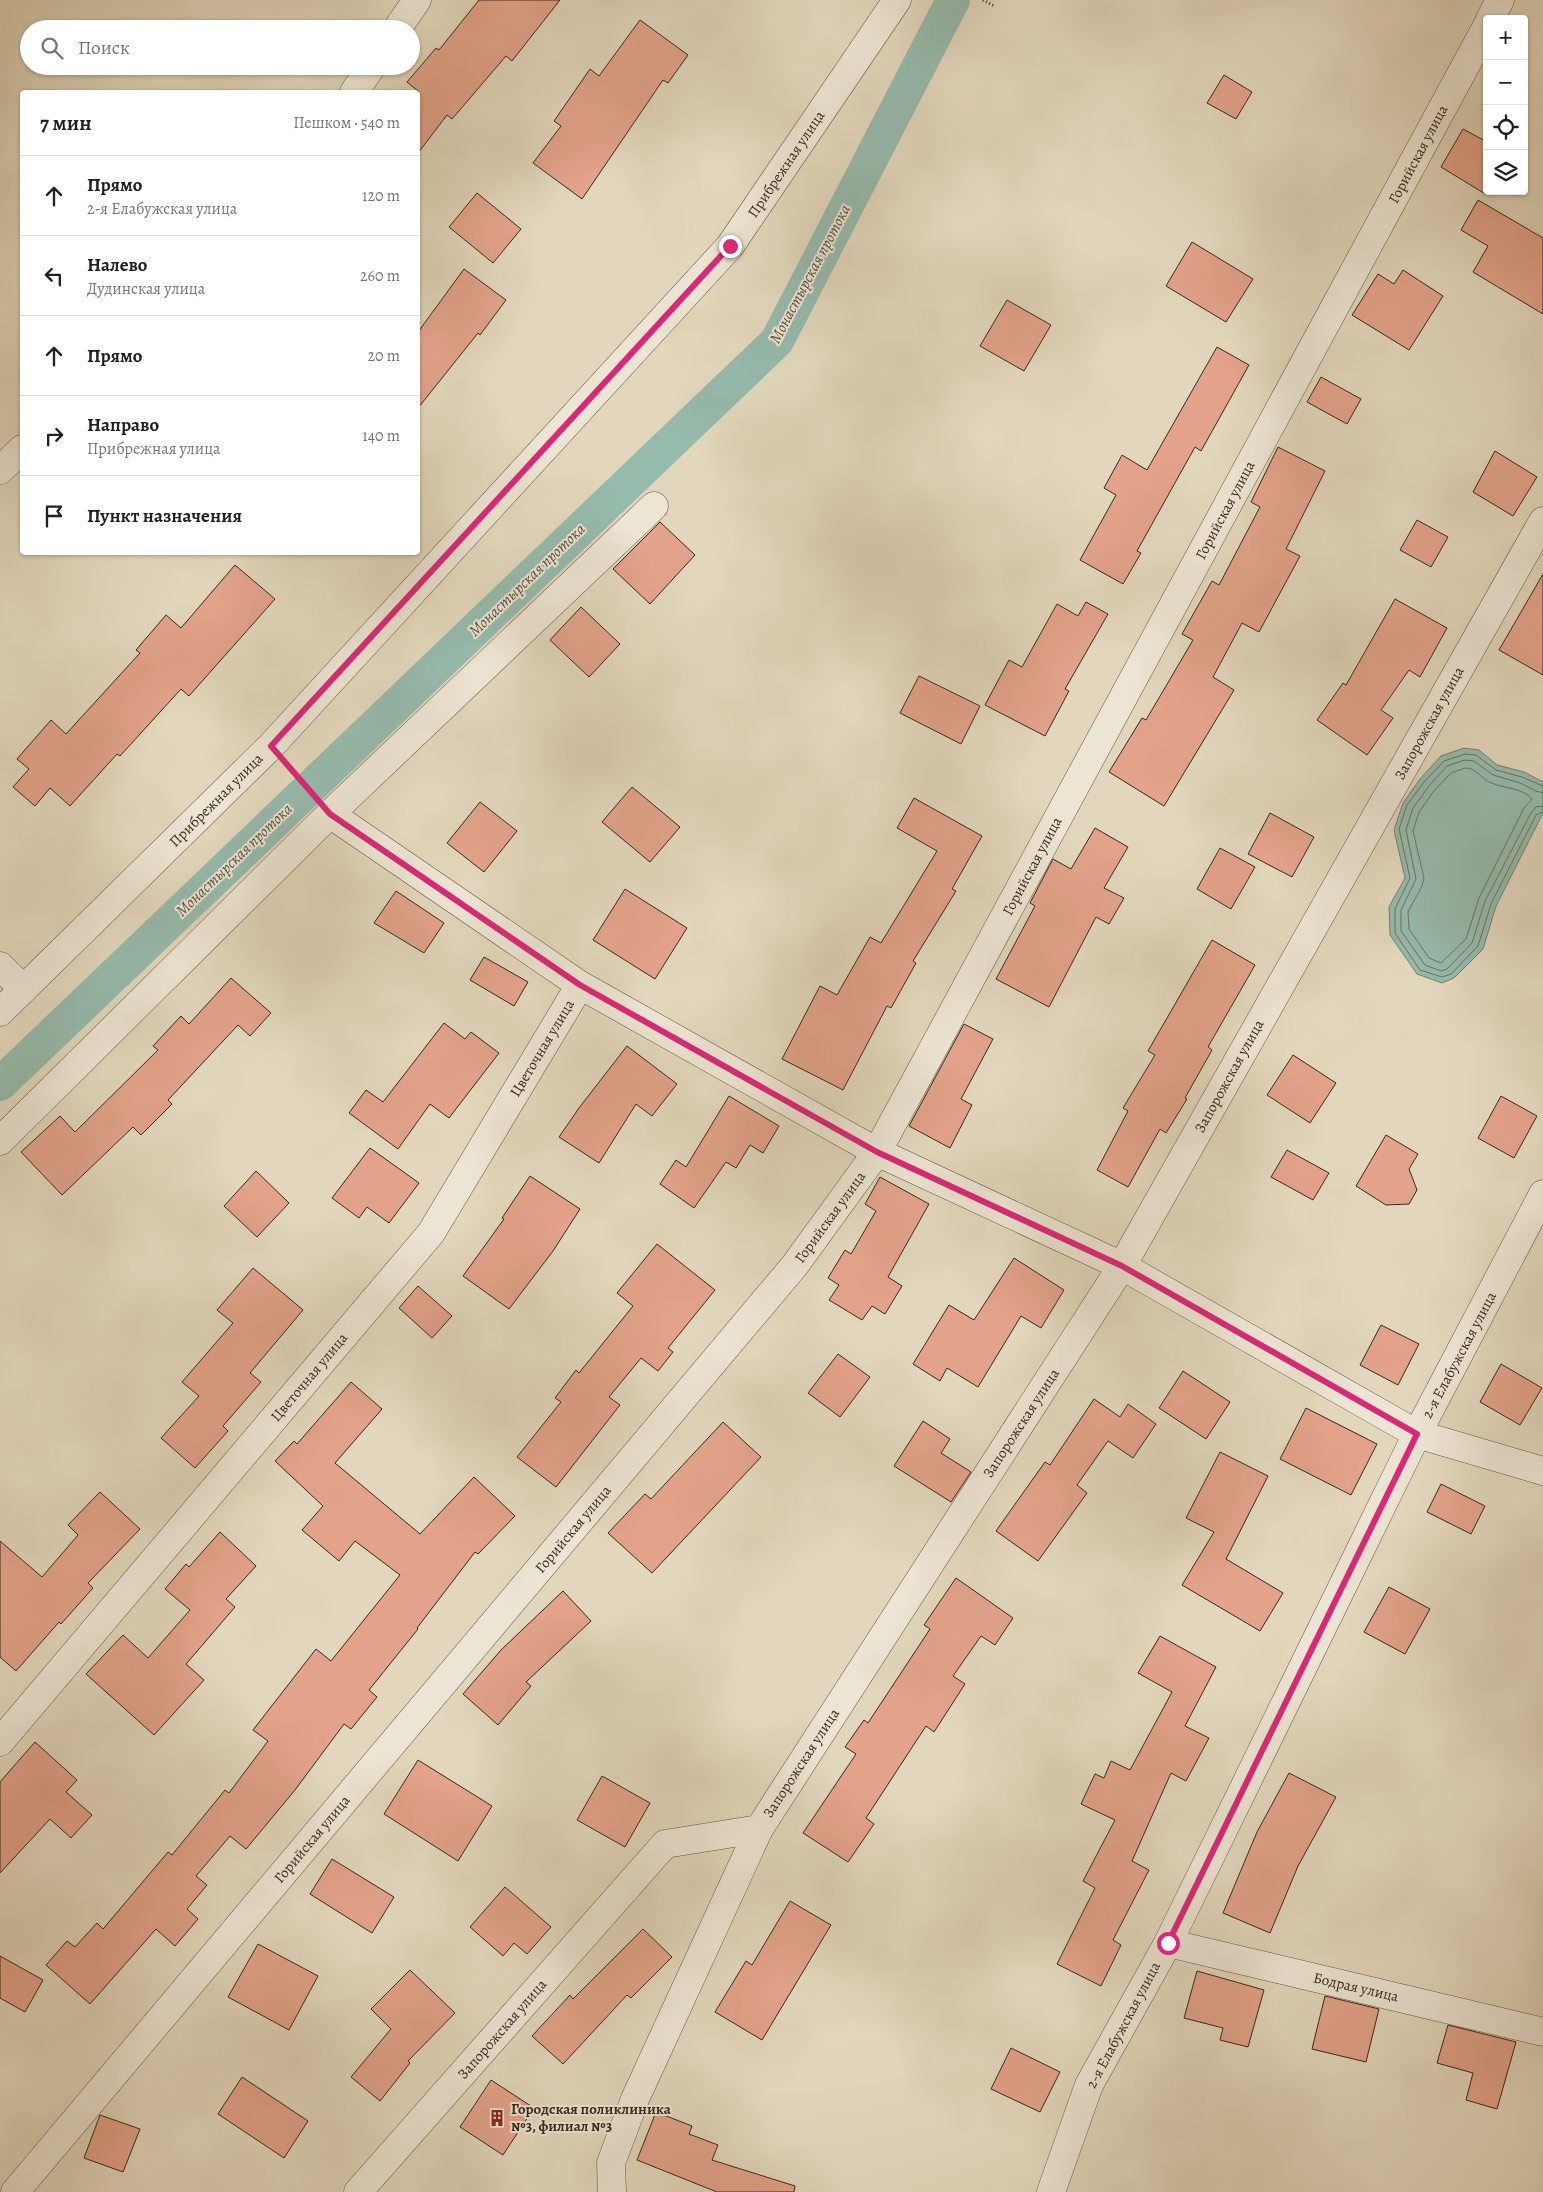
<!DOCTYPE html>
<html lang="ru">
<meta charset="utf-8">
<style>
:root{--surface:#fff;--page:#f6f6f6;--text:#202124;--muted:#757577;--line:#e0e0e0}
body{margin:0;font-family:Alegreya,serif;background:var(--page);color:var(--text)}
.controls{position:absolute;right:15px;top:15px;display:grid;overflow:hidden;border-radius:5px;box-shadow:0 1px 4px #0004}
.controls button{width:45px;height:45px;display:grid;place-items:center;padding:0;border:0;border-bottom:1px solid var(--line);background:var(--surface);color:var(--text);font:25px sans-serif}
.stop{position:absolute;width:15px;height:15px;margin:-11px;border:4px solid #db2777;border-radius:50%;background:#fff}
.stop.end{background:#db2777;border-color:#fff;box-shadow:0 1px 5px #0008}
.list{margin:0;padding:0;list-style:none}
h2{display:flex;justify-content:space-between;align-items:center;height:65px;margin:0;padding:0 20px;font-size:21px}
h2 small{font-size:16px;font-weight:400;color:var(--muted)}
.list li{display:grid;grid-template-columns:32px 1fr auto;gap:15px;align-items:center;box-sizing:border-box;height:80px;padding:0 20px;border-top:1px solid var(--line)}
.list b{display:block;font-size:19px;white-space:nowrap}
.list p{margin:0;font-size:16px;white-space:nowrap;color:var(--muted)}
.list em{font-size:16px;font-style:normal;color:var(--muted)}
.icon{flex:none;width:28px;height:28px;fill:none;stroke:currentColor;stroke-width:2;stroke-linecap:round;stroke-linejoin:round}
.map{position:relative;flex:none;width:1543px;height:2192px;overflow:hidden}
.search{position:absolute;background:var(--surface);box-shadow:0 1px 4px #0004;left:20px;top:20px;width:400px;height:55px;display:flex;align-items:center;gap:12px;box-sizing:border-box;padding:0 18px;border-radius:28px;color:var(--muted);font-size:19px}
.panel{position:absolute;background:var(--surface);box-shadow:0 1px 4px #0004;left:20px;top:90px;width:400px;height:465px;border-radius:5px}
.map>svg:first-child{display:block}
.water{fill:#96baab;stroke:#717f72}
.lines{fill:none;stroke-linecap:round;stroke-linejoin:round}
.shore{stroke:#687064;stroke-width:1}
.canal{stroke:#96baab;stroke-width:34}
.building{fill:#e2a38a;stroke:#39271c}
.minor-casing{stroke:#635344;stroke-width:29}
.path{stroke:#39271c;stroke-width:3;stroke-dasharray:1 2.5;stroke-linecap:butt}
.minor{stroke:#ece5d3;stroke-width:28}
.route{stroke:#db2777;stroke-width:6}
.labels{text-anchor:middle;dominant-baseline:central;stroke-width:4;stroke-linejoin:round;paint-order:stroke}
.street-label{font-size:15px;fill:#39271c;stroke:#ece5d3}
.poi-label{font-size:15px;font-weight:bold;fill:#39271c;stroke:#ece5d3;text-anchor:start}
.water-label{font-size:16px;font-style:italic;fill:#504c40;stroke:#ece5d3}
</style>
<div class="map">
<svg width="1543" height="2192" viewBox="0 0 1543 2192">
<rect width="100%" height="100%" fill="#e2d7bc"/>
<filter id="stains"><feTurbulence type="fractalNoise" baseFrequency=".004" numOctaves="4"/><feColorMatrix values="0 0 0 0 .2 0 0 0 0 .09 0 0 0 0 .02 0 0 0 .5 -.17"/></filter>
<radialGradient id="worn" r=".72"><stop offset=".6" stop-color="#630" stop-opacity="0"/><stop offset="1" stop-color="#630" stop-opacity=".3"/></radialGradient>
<path class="water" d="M 1464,748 L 1479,750 L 1497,765 L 1524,772 L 1543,782 L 1543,813 L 1496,906 L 1483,949 L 1454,978 L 1442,983 L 1417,974 L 1390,935 L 1389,907 L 1405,878 L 1394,830 L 1403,803 L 1420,779 L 1441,756 Z"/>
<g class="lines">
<g class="shore">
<path d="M 1466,768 C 1476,768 1481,778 1489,782 C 1503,789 1522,787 1532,799 L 1524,808 L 1479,898 L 1466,939 L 1441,963 L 1429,958 L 1409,929 L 1408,912 L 1422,886 L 1424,878 L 1413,831 L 1419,812 L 1434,791 L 1451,773 Z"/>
<path d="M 1543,786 L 1522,777 L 1496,770 L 1476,755 L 1465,754 L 1444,761 L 1424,782 L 1407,805 L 1399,829 L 1410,878 L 1395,909 L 1395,933 L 1420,970 L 1442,977 L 1451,974 L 1478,946 L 1491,904 L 1536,815 L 1543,812"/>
<path d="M 1543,793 L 1536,791 L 1520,783 L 1493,775 L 1474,761 L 1465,760 L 1447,766 L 1429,786 L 1413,808 L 1406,830 L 1416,879 L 1401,910 L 1401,931 L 1425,965 L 1441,971 L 1447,969 L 1472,943 L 1485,901 L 1531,813 L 1536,807 L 1543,806"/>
</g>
<path class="canal" d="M 0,1084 L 777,341 L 953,0"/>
</g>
<g class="building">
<path d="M 479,0 L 560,0 L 512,61 L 506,56 L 452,119 L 447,115 L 418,153 L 418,91 L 407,82 L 436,48 L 439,50 Z"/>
<path d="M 640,20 L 688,55 L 668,83 L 663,80 L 582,199 L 533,163 L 561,126 L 554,121 L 590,69 L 599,76 Z"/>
<path d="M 1224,75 L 1252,92 L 1236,119 L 1207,103 Z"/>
<path d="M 1463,129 L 1487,142 L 1487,195 L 1441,167 Z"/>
<path d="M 477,193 L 521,229 L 493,263 L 449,227 Z"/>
<path d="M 1478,200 L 1543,238 L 1543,314 L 1473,272 L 1488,246 L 1461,230 Z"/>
<path d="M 1192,242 L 1253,279 L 1226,322 L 1166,286 Z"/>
<path d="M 464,269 L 506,300 L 480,335 L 478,333 L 418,408 L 418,332 Z"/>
<path d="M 1403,270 L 1443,296 L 1409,350 L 1352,315 L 1378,274 L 1394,284 Z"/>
<path d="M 1007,300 L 1051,325 L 1024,371 L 980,346 Z"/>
<path d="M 1217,347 L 1249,365 L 1201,451 L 1195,447 L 1137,551 L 1141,553 L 1123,584 L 1080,560 L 1116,495 L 1104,488 L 1122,455 L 1147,470 Z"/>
<path d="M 1321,377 L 1361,399 L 1347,424 L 1307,402 Z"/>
<path d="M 1278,447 L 1325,471 L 1286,549 L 1300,556 L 1259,632 L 1242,623 L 1213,677 L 1234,690 L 1164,806 L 1109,772 L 1142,718 L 1146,720 L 1193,640 L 1182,634 L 1212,581 L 1219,585 L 1260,507 L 1251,502 Z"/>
<path d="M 1495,451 L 1537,477 L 1513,516 L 1473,492 Z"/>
<path d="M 1417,520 L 1448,537 L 1431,567 L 1400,550 Z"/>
<path d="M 660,522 L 695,555 L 650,604 L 613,569 Z"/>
<path d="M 235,565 L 275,599 L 189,696 L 181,689 L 120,756 L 117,754 L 70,806 L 50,788 L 35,806 L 13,787 L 29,769 L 17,759 L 51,720 L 66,734 L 140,653 L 136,650 L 166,615 L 181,628 Z"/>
<path d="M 1543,574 L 1543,675 L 1499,650 Z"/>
<path d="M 1395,599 L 1447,628 L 1420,677 L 1409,670 L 1381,710 L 1393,718 L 1367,755 L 1317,720 L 1343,683 L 1346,685 Z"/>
<path d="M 1086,602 L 1108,614 L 1065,689 L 1069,691 L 1045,736 L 985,705 L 1009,660 L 1022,667 L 1057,604 L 1078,616 Z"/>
<path d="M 581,607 L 620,644 L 589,677 L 550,640 Z"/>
<path d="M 919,676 L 980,706 L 961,744 L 900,713 Z"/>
<path d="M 632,787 L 680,827 L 650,862 L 602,822 Z"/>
<path d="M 914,798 L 982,836 L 952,889 L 956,891 L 913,961 L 916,963 L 891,1008 L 887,1006 L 843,1090 L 782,1059 L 820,986 L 837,995 L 870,937 L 881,943 L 937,851 L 897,828 Z"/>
<path d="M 480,802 L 517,831 L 484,872 L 447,843 Z"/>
<path d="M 1270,813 L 1314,837 L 1292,877 L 1248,854 Z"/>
<path d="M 1095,828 L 1128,847 L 1104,888 L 1124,898 L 1109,924 L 1096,917 L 1049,1007 L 996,979 L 1035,906 L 1030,903 L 1053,859 L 1071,869 Z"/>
<path d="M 1220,848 L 1255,867 L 1231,909 L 1197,889 Z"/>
<path d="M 625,889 L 687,928 L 655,979 L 593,940 Z"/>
<path d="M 396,891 L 444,923 L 424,953 L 374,923 Z"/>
<path d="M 1212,940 L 1255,965 L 1208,1047 L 1212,1050 L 1185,1098 L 1187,1099 L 1166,1133 L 1160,1129 L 1128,1187 L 1097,1170 L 1128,1111 L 1123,1108 L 1155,1055 L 1148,1051 Z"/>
<path d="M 484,957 L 528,982 L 514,1006 L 470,980 Z"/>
<path d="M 231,978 L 271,1013 L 250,1036 L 238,1025 L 168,1100 L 172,1104 L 141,1135 L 133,1127 L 62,1195 L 21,1152 L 60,1116 L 75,1132 L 158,1050 L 153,1046 L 181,1016 L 189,1024 Z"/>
<path d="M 444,1023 L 465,1039 L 471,1032 L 499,1053 L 449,1118 L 430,1104 L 398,1149 L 349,1113 L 366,1090 L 383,1102 Z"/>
<path d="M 964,1024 L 993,1039 L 961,1099 L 972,1105 L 950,1148 L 909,1126 Z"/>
<path d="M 627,1046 L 677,1084 L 652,1116 L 636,1104 L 599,1163 L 559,1137 L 579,1108 Z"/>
<path d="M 1293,1055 L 1336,1083 L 1310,1123 L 1267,1095 Z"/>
<path d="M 729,1096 L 779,1126 L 763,1153 L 750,1145 L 736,1168 L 726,1162 L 694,1208 L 660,1184 L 676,1160 L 686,1167 Z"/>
<path d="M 1501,1096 L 1537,1116 L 1514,1158 L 1478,1138 Z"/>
<path d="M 1386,1135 L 1418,1154 L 1409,1169 L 1417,1190 L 1409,1204 L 1386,1205 L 1356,1186 Z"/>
<path d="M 370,1148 L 419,1183 L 389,1223 L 367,1207 L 359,1218 L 332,1198 Z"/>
<path d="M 1287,1150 L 1329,1173 L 1313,1200 L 1271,1177 Z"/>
<path d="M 256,1171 L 289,1203 L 257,1237 L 224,1206 Z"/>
<path d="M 530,1176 L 580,1209 L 553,1251 L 509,1309 L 463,1276 L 504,1219 L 502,1218 Z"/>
<path d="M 880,1177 L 929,1204 L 888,1277 L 902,1286 L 885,1314 L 872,1306 L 862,1320 L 829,1300 L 839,1285 L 828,1278 L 845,1250 L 851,1254 L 876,1211 L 865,1204 Z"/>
<path d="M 657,1244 L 715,1290 L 668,1348 L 673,1352 L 658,1371 L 641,1358 L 609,1397 L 620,1405 L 556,1487 L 517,1457 L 561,1402 L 555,1398 L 576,1370 L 579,1373 L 633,1306 L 617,1293 Z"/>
<path d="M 1014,1258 L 1064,1290 L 1041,1328 L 1021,1316 L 978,1387 L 947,1368 L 940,1381 L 913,1364 L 949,1305 L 974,1320 Z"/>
<path d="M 253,1268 L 303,1310 L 250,1373 L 261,1382 L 223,1426 L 228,1431 L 195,1468 L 161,1438 L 199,1396 L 182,1382 L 233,1323 L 217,1310 Z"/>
<path d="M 418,1286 L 452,1316 L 432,1338 L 399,1308 Z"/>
<path d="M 1381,1325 L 1419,1344 L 1398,1385 L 1360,1365 Z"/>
<path d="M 838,1354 L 870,1377 L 840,1417 L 808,1393 Z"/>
<path d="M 1501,1364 L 1542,1388 L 1520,1425 L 1480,1402 Z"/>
<path d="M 1183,1371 L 1230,1402 L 1206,1439 L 1159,1408 Z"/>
<path d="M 351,1382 L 382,1409 L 335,1463 L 420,1534 L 474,1477 L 515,1516 L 478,1554 L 475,1552 L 417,1628 L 418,1629 L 369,1690 L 377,1697 L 351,1729 L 344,1724 L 295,1790 L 246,1849 L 230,1836 L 196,1876 L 207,1885 L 187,1909 L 198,1919 L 175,1946 L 156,1929 L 90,2004 L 46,1965 L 67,1941 L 75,1947 L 97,1923 L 103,1929 L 168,1852 L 172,1855 L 225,1790 L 229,1793 L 268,1741 L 253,1730 L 316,1649 L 331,1661 L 400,1575 L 355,1541 L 339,1561 L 302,1530 L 323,1506 L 275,1461 L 294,1441 L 297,1444 Z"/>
<path d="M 1094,1399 L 1120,1417 L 1128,1404 L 1156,1424 L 1133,1458 L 1108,1441 L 1077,1485 L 1087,1493 L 1038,1561 L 996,1531 L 1045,1462 L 1050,1465 Z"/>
<path d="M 1306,1408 L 1377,1444 L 1351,1495 L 1280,1459 Z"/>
<path d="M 923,1421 L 950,1439 L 941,1453 L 971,1472 L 951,1502 L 894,1466 Z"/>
<path d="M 723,1422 L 761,1457 L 652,1573 L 608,1533 L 645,1494 L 651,1499 Z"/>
<path d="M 1220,1452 L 1268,1476 L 1226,1559 L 1283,1593 L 1260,1631 L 1182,1585 L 1214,1532 L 1186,1518 Z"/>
<path d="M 1441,1484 L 1485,1506 L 1471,1534 L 1427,1512 Z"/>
<path d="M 100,1492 L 140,1529 L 88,1583 L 93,1588 L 61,1624 L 59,1622 L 16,1671 L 0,1657 L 0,1541 L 42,1577 L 78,1535 L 68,1525 Z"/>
<path d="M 220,1532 L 256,1566 L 226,1599 L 235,1607 L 186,1664 L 204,1680 L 154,1735 L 86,1674 L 123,1635 L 148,1658 L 190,1610 L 165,1589 L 186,1564 L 189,1567 Z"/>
<path d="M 956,1578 L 1013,1618 L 995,1645 L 981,1636 L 953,1676 L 965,1684 L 934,1732 L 926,1726 L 866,1818 L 874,1824 L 848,1862 L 803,1833 L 856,1754 L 845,1747 L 864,1720 L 868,1723 L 930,1629 L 924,1625 Z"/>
<path d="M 1389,1587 L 1430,1609 L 1405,1654 L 1364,1632 Z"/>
<path d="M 563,1591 L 591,1621 L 526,1682 L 531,1686 L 498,1725 L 463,1694 L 501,1650 Z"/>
<path d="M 1160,1636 L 1216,1667 L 1185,1726 L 1209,1738 L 1186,1781 L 1171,1773 L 1132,1861 L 1149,1870 L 1113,1940 L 1121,1945 L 1101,1986 L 1057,1964 L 1095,1888 L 1083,1881 L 1115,1820 L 1081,1804 L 1095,1774 L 1104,1778 L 1111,1761 L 1130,1770 L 1172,1692 L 1138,1673 Z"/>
<path d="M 35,1742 L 77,1780 L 66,1792 L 92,1815 L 71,1838 L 50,1819 L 0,1873 L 0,1782 Z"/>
<path d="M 418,1760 L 492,1806 L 458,1861 L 384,1814 Z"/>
<path d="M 1289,1773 L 1336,1797 L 1298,1866 L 1270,1933 L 1223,1913 L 1257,1832 Z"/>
<path d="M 602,1776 L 650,1803 L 625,1847 L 577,1820 Z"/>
<path d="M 332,1859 L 394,1897 L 372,1933 L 310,1894 Z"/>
<path d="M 505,1887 L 551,1927 L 527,1954 L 514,1943 L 503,1956 L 470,1927 Z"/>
<path d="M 790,1901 L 831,1925 L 762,2040 L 715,2012 L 746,1961 L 752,1965 Z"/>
<path d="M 643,1929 L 672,1957 L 631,1998 L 627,1995 L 563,2064 L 532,2036 L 570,1995 L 573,1999 Z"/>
<path d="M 258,1944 L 318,1976 L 289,2030 L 228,1997 Z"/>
<path d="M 0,1956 L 43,1980 L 25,2012 L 0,1998 Z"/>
<path d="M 410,1970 L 455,2013 L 408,2061 L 410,2063 L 380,2101 L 351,2077 L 391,2029 L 371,2009 Z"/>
<path d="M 1197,1971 L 1264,1990 L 1248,2047 L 1220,2040 L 1223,2028 L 1184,2018 Z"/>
<path d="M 1325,1996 L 1379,2009 L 1366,2062 L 1312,2049 Z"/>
<path d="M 1448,2025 L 1516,2042 L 1497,2109 L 1466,2100 L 1473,2073 L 1437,2063 Z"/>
<path d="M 1011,2048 L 1060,2072 L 1040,2112 L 991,2089 Z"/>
<path d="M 242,2077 L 308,2121 L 284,2158 L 218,2114 Z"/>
<path d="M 491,2080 L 534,2108 L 503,2155 L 460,2127 Z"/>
<path d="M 656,2112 L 692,2126 L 689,2134 L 718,2145 L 712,2160 L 795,2186 L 794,2192 L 717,2192 L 637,2160 Z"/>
<path d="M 100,2115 L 140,2129 L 123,2172 L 84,2158 Z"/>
</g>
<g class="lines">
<g class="minor-casing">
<g id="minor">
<path d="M 1490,19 L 1500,0"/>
<path d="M 397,29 L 417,0"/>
<path d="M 354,92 L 372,66"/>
<path d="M 0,470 L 22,449"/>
<path d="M 330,814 L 580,985 L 877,1152 L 1122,1266 L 1417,1434 L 1543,1471"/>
<path d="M 0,966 L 23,989"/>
<path d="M 0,1012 L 271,746 L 730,246 L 897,0"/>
<path d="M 0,1141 L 330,814 L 654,506"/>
<path d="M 0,1742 L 431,1233 L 580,985"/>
<path d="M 1168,1943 L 1543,2032"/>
<path d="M 15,2192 L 795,1265 L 877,1152 L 1487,26"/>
<path d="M 358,2192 L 665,1844 L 759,1829 L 1122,1266 L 1543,521"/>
<path d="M 612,2192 L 611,2163 L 635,2099 L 759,1829"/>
<path d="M 1051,2192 L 1089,2085 L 1168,1943 L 1417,1434 L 1543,1194"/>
</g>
</g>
<g class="path">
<path d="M 983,0 L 994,6"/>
<path d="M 291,769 L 310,791"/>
</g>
<use href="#minor" class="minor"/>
</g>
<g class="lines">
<path class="route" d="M 730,246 L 271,746 L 330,814 L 580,985 L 877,1152 L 1122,1266 L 1417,1434 L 1168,1943"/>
</g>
<defs>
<g id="building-bare" transform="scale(1.35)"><path d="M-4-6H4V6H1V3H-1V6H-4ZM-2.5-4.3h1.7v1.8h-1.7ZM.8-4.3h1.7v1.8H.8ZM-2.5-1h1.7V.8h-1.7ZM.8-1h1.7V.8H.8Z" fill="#8f2418" stroke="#ece5d3" stroke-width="2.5" paint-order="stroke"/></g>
</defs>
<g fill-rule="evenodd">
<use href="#building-bare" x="497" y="2118"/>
</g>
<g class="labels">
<g class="street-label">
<text transform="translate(1418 154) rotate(-62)">Горийская улица</text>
<text transform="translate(786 164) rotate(-56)">Прибрежная улица</text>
<text transform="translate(1225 510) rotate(-62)">Горийская улица</text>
<text transform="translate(1429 723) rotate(-61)">Запорожская улица</text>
<text transform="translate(216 800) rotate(-45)">Прибрежная улица</text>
<text transform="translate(1032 866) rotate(-62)">Горийская улица</text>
<text transform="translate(542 1048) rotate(-59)">Цветочная улица</text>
<text transform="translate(1229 1076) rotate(-61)">Запорожская улица</text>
<text transform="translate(830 1217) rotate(-54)">Горийская улица</text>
<text transform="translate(1459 1355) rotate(-62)">2-я Елабужская улица</text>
<text transform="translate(309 1377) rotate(-50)">Цветочная улица</text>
<text transform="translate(1021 1423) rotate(-57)">Запорожская улица</text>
<text transform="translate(573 1529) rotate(-50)">Горийская улица</text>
<text transform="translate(801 1763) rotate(-57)">Запорожская улица</text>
<text transform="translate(312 1839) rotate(-50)">Горийская улица</text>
<text transform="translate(1356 1987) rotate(13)">Бодрая улица</text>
<text transform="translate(1123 2025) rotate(-62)">2-я Елабужская улица</text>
<text transform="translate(502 2029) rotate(-49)">Запорожская улица</text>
</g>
<g class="poi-label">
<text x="511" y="2109">Городская поликлиника<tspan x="511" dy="17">№3, филиал №3</tspan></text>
</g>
<g class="water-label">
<text transform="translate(810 274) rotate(-62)">Монастырская протока</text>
<text transform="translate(527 580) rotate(-44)">Монастырская протока</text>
<text transform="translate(234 860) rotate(-44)">Монастырская протока</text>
</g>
</g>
<rect width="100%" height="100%" filter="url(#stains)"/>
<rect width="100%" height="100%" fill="url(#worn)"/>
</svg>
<div class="controls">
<button>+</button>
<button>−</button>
<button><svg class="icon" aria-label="locate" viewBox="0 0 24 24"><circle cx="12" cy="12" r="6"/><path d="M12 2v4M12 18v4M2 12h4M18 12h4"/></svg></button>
<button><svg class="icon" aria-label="layers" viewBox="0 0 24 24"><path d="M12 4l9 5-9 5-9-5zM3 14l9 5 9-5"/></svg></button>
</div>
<div class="stop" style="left:1168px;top:1943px"></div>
<div class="stop end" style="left:730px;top:246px"></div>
<div class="search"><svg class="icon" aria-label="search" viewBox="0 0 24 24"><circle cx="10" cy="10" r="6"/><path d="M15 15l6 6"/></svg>Поиск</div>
<section class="panel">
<h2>7 мин<small>Пешком · 540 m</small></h2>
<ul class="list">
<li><svg class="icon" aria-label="ahead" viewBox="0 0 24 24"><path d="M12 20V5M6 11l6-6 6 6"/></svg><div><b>Прямо</b><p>2-я Елабужская улица</p></div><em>120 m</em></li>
<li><svg class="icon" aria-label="left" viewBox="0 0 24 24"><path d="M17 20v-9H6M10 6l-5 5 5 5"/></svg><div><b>Налево</b><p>Дудинская улица</p></div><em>260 m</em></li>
<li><svg class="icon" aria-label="ahead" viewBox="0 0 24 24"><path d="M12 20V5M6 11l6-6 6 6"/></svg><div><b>Прямо</b></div><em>20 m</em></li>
<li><svg class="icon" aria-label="right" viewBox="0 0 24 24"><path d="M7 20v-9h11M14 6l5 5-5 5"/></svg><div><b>Направо</b><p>Прибрежная улица</p></div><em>140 m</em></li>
<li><svg class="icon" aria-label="arrive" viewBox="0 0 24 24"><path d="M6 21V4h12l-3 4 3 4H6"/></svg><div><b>Пункт назначения</b></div></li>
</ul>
</section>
</div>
